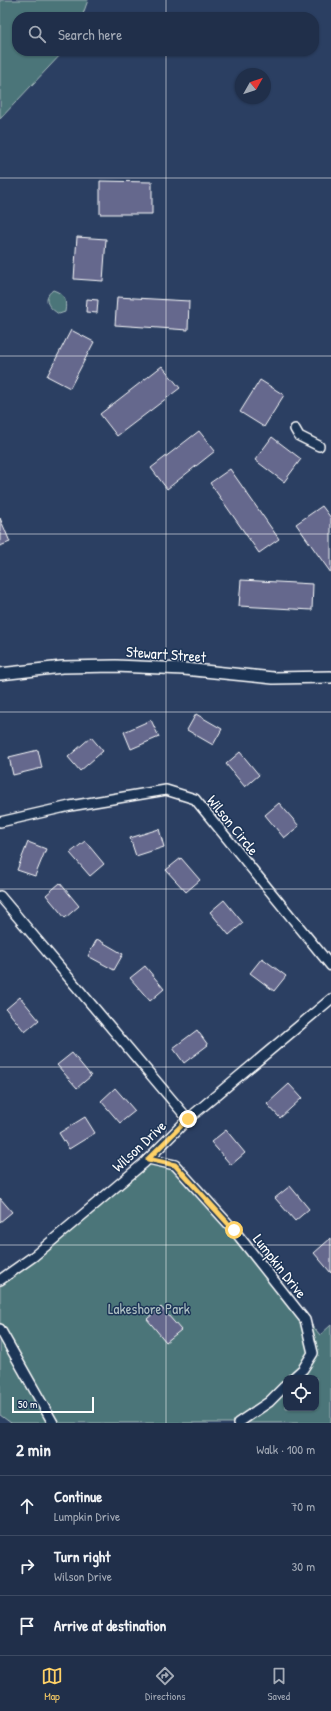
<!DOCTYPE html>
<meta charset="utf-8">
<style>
:root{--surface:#202f4a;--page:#2d3b54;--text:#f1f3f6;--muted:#a2a9b5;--line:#3d4a62;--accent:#ffd166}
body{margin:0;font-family:"Patrick Hand",sans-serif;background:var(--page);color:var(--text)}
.controls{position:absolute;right:12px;bottom:12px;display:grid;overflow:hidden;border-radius:8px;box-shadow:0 1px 3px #0004}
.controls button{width:36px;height:36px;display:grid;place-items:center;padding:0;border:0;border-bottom:1px solid var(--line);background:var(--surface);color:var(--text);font:20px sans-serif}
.compass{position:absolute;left:235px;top:68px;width:36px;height:36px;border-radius:50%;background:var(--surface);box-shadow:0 1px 3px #0004;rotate:50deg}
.scale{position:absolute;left:12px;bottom:10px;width:82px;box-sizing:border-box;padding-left:4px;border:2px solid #fff;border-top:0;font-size:11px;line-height:14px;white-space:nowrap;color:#fff;-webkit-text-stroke:3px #1d3557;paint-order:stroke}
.stop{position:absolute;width:12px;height:12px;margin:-9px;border:3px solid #ffd166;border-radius:50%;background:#fff}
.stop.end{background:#ffd166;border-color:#fff;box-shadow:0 1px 4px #0008}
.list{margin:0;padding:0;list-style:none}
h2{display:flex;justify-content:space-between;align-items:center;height:52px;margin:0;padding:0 16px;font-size:17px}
h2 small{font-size:13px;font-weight:400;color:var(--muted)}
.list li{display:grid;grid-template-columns:26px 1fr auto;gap:12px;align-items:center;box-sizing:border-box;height:60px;padding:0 16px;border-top:1px solid var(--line)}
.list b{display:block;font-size:15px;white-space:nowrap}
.list p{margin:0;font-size:13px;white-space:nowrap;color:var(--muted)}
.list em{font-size:13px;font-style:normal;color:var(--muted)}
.icon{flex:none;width:22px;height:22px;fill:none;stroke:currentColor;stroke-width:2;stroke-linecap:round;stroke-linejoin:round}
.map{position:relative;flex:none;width:331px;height:1423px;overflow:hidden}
.search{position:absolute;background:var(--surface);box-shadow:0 1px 3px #0004;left:12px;right:12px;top:12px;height:44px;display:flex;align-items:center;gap:10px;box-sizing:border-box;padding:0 14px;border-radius:16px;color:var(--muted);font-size:15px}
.sheet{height:232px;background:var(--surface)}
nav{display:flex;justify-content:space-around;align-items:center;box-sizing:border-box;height:56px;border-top:1px solid var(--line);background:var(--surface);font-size:11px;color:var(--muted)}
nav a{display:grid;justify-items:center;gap:2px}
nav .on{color:var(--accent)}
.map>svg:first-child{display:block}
.green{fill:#4c7479;stroke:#a6babc;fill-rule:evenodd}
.building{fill:#65688d;stroke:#fff}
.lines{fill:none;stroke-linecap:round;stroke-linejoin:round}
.minor-casing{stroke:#fff;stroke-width:12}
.tertiary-casing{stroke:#fff;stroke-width:14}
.minor{stroke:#1d3557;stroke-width:9}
.tertiary{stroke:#1d3557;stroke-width:11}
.route{stroke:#ffd166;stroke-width:5}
.grid{fill:none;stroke:#fff;stroke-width:1;stroke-opacity:0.55}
.labels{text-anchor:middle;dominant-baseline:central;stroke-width:3;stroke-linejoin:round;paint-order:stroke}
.street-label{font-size:15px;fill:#fff;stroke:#1d3557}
.park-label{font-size:15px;fill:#aec0c3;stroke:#1d3557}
</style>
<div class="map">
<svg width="331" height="1423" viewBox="0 0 331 1423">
<rect width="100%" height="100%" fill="#2b3f62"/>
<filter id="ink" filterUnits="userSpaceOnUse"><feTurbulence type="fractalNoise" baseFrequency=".025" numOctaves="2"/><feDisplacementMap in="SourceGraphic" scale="8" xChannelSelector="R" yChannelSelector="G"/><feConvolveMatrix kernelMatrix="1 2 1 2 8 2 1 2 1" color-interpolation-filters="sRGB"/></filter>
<g filter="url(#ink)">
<g class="green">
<path d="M 0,0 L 88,0 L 82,17 L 17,17 L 17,51 L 64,51 L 0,119 Z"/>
<path d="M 53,290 C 65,294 67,300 65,312 L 59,314 C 49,308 41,299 53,290 Z"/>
<path d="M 148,1159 L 175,1165 L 234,1230 L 320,1335 L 331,1325 L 331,1423 L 11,1423 L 0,1415 L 0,1279 ZM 286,1378 L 316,1378 L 316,1408 L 286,1408 Z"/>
</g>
<g class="building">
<path d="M 100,181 L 152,182 L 152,214 L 100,214 Z"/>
<path d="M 77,237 L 106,239 L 103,281 L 74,279 Z"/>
<path d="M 117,297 L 189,301 L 188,330 L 115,325 Z"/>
<path d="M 87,299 L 98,300 L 97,313 L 86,312 Z"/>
<path d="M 71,330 L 94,342 L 70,388 L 47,376 Z"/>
<path d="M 162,366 L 180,388 L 117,436 L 100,414 Z"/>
<path d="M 260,380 L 284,395 L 264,427 L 240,412 Z"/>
<path d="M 199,431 L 215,451 L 167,489 L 151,468 Z"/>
<path d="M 272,437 L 301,459 L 284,482 L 255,460 Z"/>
<path d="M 230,469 L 279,539 L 259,553 L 210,483 Z"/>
<path d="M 322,506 L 331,518 L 331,573 L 296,524 Z"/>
<path d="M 0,518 L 10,542 L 0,546 Z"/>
<path d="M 241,580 L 313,584 L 312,610 L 239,606 Z"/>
<path d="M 196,714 L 222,729 L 213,745 L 187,730 Z"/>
<path d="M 151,720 L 159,737 L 131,749 L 124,732 Z"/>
<path d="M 91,737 L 103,751 L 80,771 L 68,757 Z"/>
<path d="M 38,750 L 42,768 L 13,775 L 9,757 Z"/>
<path d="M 240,752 L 259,775 L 245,787 L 226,764 Z"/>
<path d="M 279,803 L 299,826 L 284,838 L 265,815 Z"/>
<path d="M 159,829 L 164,847 L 136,856 L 130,838 Z"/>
<path d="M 85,841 L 104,864 L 90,876 L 70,853 Z"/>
<path d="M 28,842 L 46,849 L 35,876 L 17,870 Z"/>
<path d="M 181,858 L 200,880 L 186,892 L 166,870 Z"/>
<path d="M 60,883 L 79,906 L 65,918 L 46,895 Z"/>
<path d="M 224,900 L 243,923 L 229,935 L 210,912 Z"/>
<path d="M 97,939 L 123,954 L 114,970 L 88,956 Z"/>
<path d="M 262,958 L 286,976 L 274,991 L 250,973 Z"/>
<path d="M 145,966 L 164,989 L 150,1001 L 130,978 Z"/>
<path d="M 20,997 L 39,1020 L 25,1032 L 6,1009 Z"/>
<path d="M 197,1030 L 208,1045 L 184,1063 L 173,1048 Z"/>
<path d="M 72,1053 L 91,1076 L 77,1088 L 57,1065 Z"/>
<path d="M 289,1084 L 302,1098 L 280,1118 L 267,1104 Z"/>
<path d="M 115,1088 L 135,1111 L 120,1123 L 101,1101 Z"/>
<path d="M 85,1117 L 95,1133 L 69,1149 L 59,1133 Z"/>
<path d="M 226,1130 L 245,1153 L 231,1165 L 211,1142 Z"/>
<path d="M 290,1186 L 309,1209 L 295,1221 L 275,1198 Z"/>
<path d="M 0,1198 L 12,1212 L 0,1222 Z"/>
<path d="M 331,1238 L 331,1273 L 314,1253 Z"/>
<path d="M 161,1307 L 181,1330 L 166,1342 L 147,1319 Z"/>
</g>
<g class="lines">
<g class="minor-casing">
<g id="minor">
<path d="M 295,429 L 299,436 L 319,446"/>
<path d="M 0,822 L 70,806 L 166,790 L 195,799 L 331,966"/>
<path d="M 0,896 L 188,1119"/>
<path d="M 148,1159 L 175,1165 L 234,1230 L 305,1320 L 313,1353 L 303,1369 L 293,1378"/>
<path d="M 0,1280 L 34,1256 L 144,1163 L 188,1119 L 331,999"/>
<path d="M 0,1329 L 53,1423"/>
<path d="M 238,1423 L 269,1402 L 286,1385"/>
</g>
</g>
<g class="tertiary-casing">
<path id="tertiary" d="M 0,674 L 62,667 L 116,666 L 184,669 L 273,678 L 331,677"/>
</g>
<use href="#minor" class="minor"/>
<use href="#tertiary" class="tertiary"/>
</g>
</g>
<g class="lines" filter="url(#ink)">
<path class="route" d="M 188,1119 L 148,1159 L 175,1165 L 234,1230"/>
</g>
<path class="grid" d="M 166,0 L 166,17M 166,51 L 166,1423M 0,178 L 331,178M 0,356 L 331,356M 0,534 L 331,534M 0,712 L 331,712M 0,889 L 331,889M 0,1067 L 331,1067M 0,1245 L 331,1245"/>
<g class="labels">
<g class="street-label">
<text transform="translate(166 654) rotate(4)">Stewart Street</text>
<text transform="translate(233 825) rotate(51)">Wilson Circle</text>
<text transform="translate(139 1146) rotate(-43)">Wilson Drive</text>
<text transform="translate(280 1266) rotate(52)">Lumpkin Drive</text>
</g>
<g class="park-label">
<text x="149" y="1308">Lakeshore Park</text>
</g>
</g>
</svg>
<div class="controls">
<button><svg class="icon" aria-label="locate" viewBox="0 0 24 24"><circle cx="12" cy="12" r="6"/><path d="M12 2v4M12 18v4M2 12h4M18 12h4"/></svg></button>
</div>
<svg class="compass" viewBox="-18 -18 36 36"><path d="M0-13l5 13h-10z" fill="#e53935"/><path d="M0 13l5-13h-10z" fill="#a2a9b5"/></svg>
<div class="scale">50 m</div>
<div class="stop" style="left:234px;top:1230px"></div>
<div class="stop end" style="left:188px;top:1119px"></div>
<div class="search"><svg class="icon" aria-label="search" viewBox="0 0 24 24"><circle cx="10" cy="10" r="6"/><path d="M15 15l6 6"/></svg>Search here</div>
</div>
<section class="sheet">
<h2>2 min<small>Walk · 100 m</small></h2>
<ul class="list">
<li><svg class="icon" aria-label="ahead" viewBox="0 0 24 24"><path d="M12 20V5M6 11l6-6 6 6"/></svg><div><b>Continue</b><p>Lumpkin Drive</p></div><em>70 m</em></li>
<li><svg class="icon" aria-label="right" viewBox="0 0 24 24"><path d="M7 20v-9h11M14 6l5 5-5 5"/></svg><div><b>Turn right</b><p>Wilson Drive</p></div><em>30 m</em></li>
<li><svg class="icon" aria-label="arrive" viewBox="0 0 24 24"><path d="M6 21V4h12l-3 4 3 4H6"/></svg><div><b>Arrive at destination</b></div></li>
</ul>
</section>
<nav>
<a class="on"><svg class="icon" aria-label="map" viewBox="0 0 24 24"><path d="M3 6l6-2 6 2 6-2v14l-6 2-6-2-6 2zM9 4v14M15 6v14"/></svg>Map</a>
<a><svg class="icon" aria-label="directions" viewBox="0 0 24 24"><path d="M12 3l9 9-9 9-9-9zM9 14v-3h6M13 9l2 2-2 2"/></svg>Directions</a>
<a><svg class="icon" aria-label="saved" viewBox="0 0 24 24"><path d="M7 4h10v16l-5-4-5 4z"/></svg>Saved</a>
</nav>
